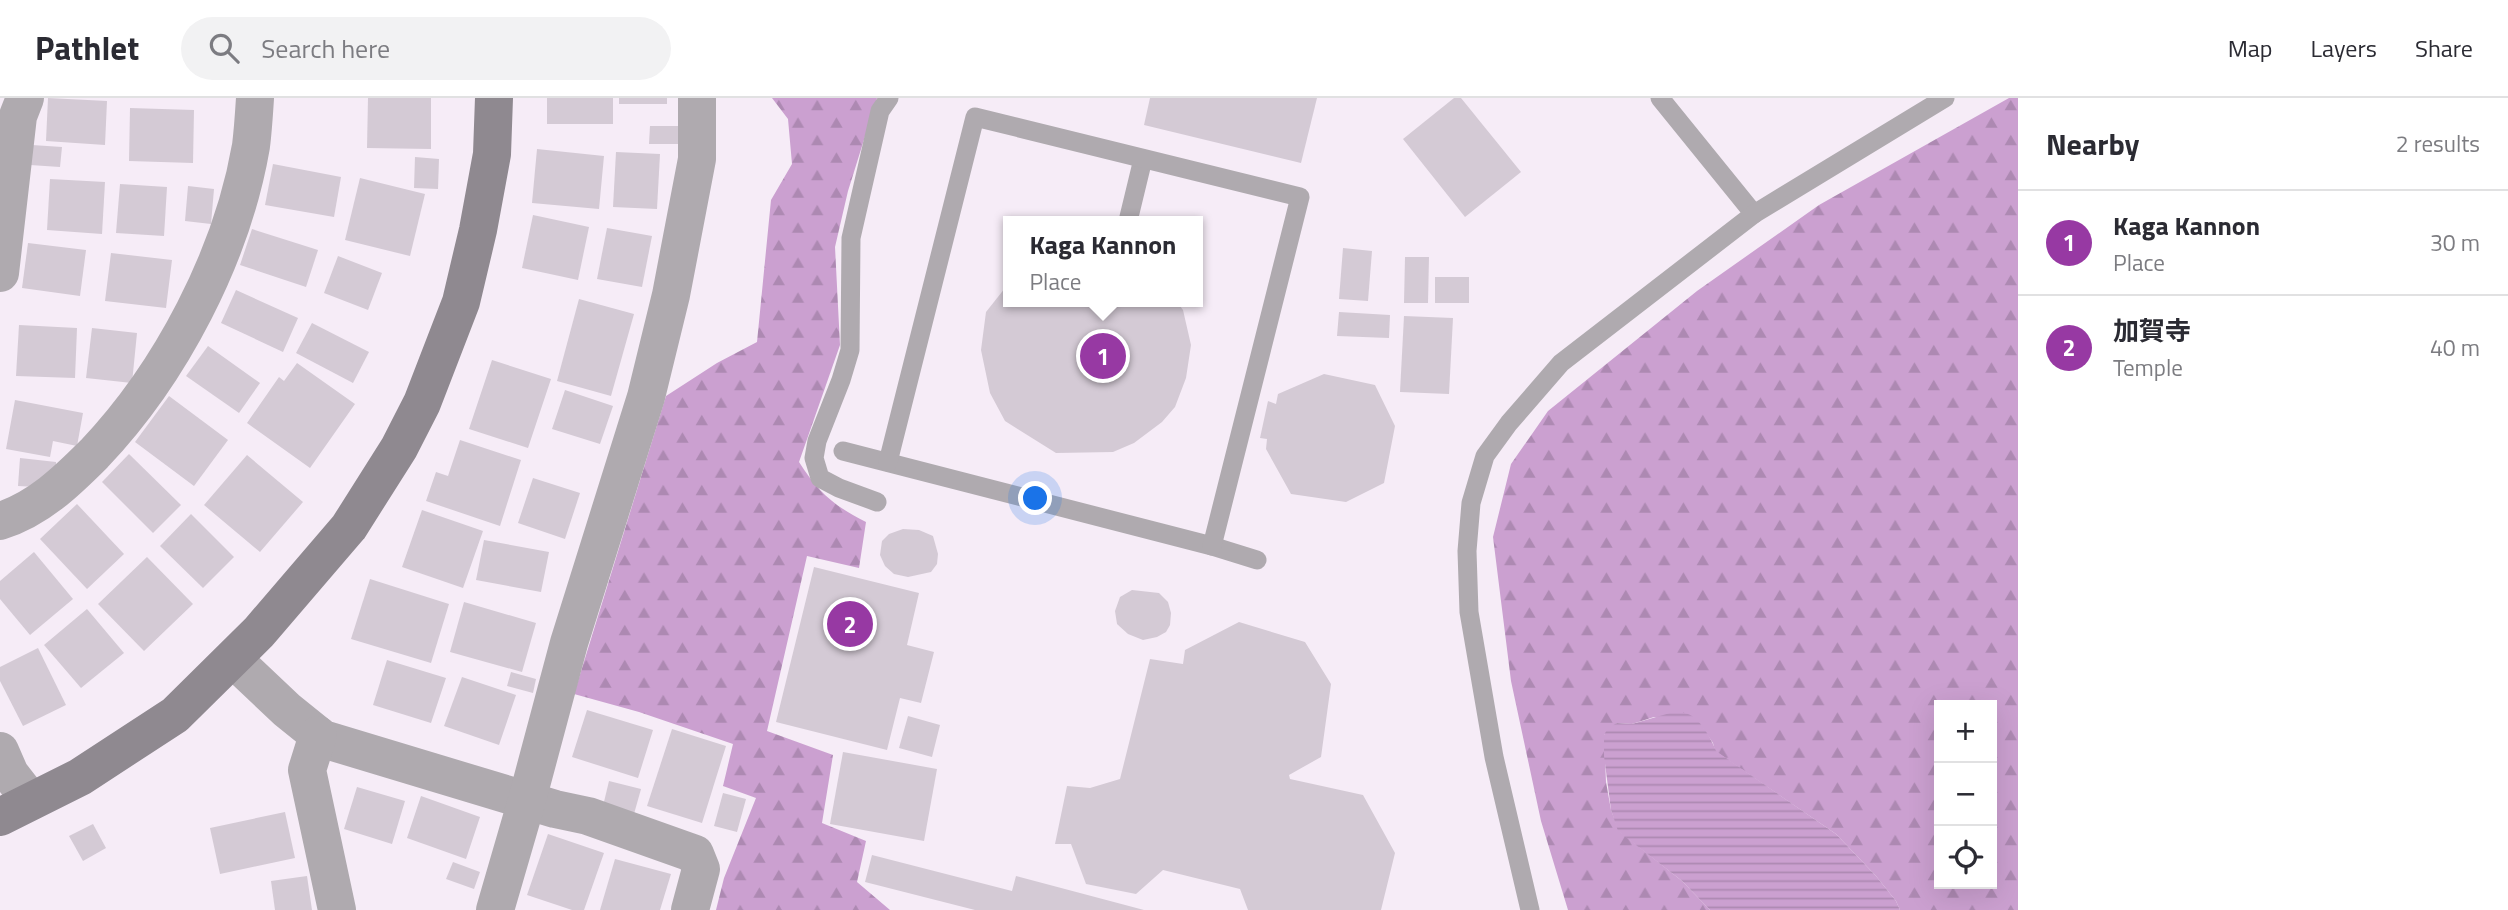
<!DOCTYPE html>
<meta charset="utf-8">
<style>
:root{--surface:#fff;--page:#f2f2f3;--text:#2b2b33;--muted:#7c7c81;--line:#e1e1e2;--accent:#9739a3}
body{margin:0;font-family:"Titillium Web","Noto Sans JP",sans-serif;background:var(--page);color:var(--text)}
.controls{position:absolute;right:21px;bottom:21px;display:grid;overflow:hidden;border-radius:0px;box-shadow:0 7px 28px #0002}
.controls button{width:63px;height:63px;display:grid;place-items:center;padding:0;border:0;border-bottom:2px solid var(--line);background:var(--surface);color:var(--text);font:35px sans-serif}
.you{position:absolute;left:1036px;top:401px;width:24px;height:24px;margin:-18px;border:5px solid #fff;border-radius:50%;background:#1a73e8;box-shadow:0 0 0 10px #1a73e833}
.badge{display:grid;place-items:center;width:46px;height:46px;border-radius:50%;background:var(--accent);color:#fff;font-size:23px;font-weight:700}
.pin{position:absolute;translate:-50% -50%;border:4px solid #fff;box-shadow:0 2px 7px #0006}
.popup{position:absolute;left:1003px;top:118px;width:200px;height:91px;box-sizing:border-box;display:grid;place-content:center;border-radius:0px;background:var(--surface);filter:drop-shadow(0 2px 5px #0005);font-size:23px;white-space:nowrap;color:var(--muted)}
.popup b{font-size:26px;color:var(--text)}
.popup::after{content:'';position:absolute;left:50%;top:100%;margin-left:-14px;border:14px solid transparent;border-top-color:var(--surface)}
.list{margin:0;padding:0;list-style:none}
h2{display:flex;justify-content:space-between;align-items:center;height:91px;margin:0;padding:0 28px;font-size:30px}
h2 small{font-size:23px;font-weight:400;color:var(--muted)}
.list li{display:grid;grid-template-columns:46px 1fr auto;gap:21px;align-items:center;box-sizing:border-box;height:105px;padding:0 28px;border-top:2px solid var(--line)}
.list b{display:block;font-size:26px;white-space:nowrap}
.list p{margin:0;font-size:23px;white-space:nowrap;color:var(--muted)}
.list em{font-size:23px;font-style:normal;color:var(--muted)}
.icon{flex:none;width:38px;height:38px;fill:none;stroke:currentColor;stroke-width:2;stroke-linecap:round;stroke-linejoin:round}
.map{position:relative;flex:none;width:2018px;height:812px;overflow:hidden}
header{display:flex;align-items:center;gap:42px;box-sizing:border-box;height:98px;padding:0 35px;background:var(--surface);border-bottom:2px solid var(--line)}
header strong{font-size:33px}
nav{display:flex;gap:38px;margin-inline-start:auto;font-size:24px}
.search{width:490px;height:63px;background:var(--page);display:flex;align-items:center;gap:18px;box-sizing:border-box;padding:0 24px;border-radius:38px;color:var(--muted);font-size:26px}
main{display:flex}
aside{flex:1;background:var(--surface)}
.map>svg:first-child{display:block}
.forest{fill:url(#forest-firs);fill-rule:evenodd}
.water{fill:url(#water-rules)}
.building{fill:#d4cad5}
.lines{fill:none;stroke-linecap:round;stroke-linejoin:round}
.lane{stroke:#afaaaf;stroke-width:19}
.street{stroke:#afaaaf;stroke-width:38}
.secondary{stroke:#8f8990;stroke-width:38}
</style>
<header>
<strong>Pathlet</strong>
<div class="search"><svg class="icon" aria-label="search" viewBox="0 0 24 24"><circle cx="10" cy="10" r="6"/><path d="M15 15l6 6"/></svg>Search here</div>
<nav><a>Map</a><a>Layers</a><a>Share</a></nav>
</header>
<main>
<div class="map">
<svg width="2018" height="812" viewBox="0 0 2018 812">
<defs>
<pattern id="forest-firs" width="22" height="20" patternUnits="userSpaceOnUse" patternTransform="scale(1.75)"><rect width="22" height="20" fill="#cba0d0"/><path d="M5 1l3.5 6h-7zM16 11l3.5 6h-7z" fill="#ad89b2"/></pattern>
<pattern id="water-rules" width="6" height="5" patternUnits="userSpaceOnUse" patternTransform="scale(1.75)"><rect width="6" height="5" fill="#cba0d0"/><path d="M0 2.5h6" fill="none" stroke="#ad89b2"/></pattern>
</defs>
<rect width="100%" height="100%" fill="#f6ecf7"/>
<g class="forest">
<path d="M 772,0 L 877,0 L 848,93 L 835,149 L 840,247 L 799,364 C 818,394 834,408 866,424 L 859,470 L 807,458 L 767,633 L 833,657 L 822,725 L 866,743 L 857,784 L 890,812 L 716,812 L 724,780 L 756,700 L 723,688 L 733,646 L 639,614 L 574,596 L 666,298 L 717,265 L 757,244 L 771,102 L 792,66 L 788,21 Z"/>
<path d="M 2009,0 L 2018,0 L 2018,812 L 1900,812 L 1896,803 L 1876,778 L 1836,736 L 1715,653 L 1713,645 L 1700,626 L 1654,619 L 1632,626 L 1617,625 L 1604,637 L 1606,684 L 1611,712 L 1619,733 L 1682,783 L 1710,812 L 1568,812 L 1541,723 L 1511,583 L 1493,439 L 1511,366 L 1548,313 L 1697,193 L 1819,107 ZM 1939,607 L 1992,607 L 1992,786 L 1939,786 Z"/>
</g>
<path class="water" d="M 1670,615 C 1675,615 1683,614 1688,616 C 1700,620 1712,642 1716,653 L 1836,736 L 1876,778 L 1896,803 L 1900,812 L 1710,812 L 1682,783 L 1618,733 L 1611,712 L 1604,658 L 1604,637 L 1608,630 L 1617,625 L 1632,626 Z"/>
<g class="building">
<path d="M 48,0 L 107,3 L 105,47 L 46,43 Z"/>
<path d="M 368,0 L 431,0 L 431,51 L 367,50 Z"/>
<rect x="547" y="0" width="66" height="26"/>
<rect x="619" y="0" width="48" height="6"/>
<path d="M 1150,0 L 1317,0 L 1301,65 L 1144,27 Z"/>
<path d="M 1454,0 L 1461,0 L 1521,74 L 1465,119 L 1403,41 Z"/>
<path d="M 130,10 L 194,12 L 193,65 L 129,63 Z"/>
<path d="M 650,28 L 678,28 L 678,46 L 649,46 Z"/>
<path d="M 32,47 L 62,49 L 60,69 L 30,67 Z"/>
<path d="M 537,51 L 604,58 L 599,111 L 532,105 Z"/>
<path d="M 616,54 L 660,56 L 657,111 L 613,109 Z"/>
<path d="M 415,59 L 439,61 L 438,91 L 414,90 Z"/>
<path d="M 273,66 L 341,79 L 334,119 L 265,107 Z"/>
<path d="M 360,80 L 425,96 L 410,158 L 345,142 Z"/>
<path d="M 50,81 L 105,84 L 102,136 L 47,132 Z"/>
<path d="M 120,86 L 167,89 L 164,138 L 116,135 Z"/>
<path d="M 188,88 L 214,91 L 211,126 L 185,123 Z"/>
<path d="M 533,117 L 589,129 L 578,182 L 522,170 Z"/>
<path d="M 607,130 L 652,138 L 642,189 L 597,181 Z"/>
<path d="M 252,131 L 318,152 L 306,189 L 240,167 Z"/>
<path d="M 28,145 L 86,152 L 80,198 L 22,190 Z"/>
<path d="M 1343,150 L 1372,153 L 1368,203 L 1339,201 Z"/>
<path d="M 111,155 L 172,162 L 166,210 L 105,203 Z"/>
<path d="M 338,158 L 382,175 L 368,212 L 324,195 Z"/>
<path d="M 1405,159 L 1429,159 L 1428,205 L 1404,205 Z"/>
<rect x="1435" y="179" width="34" height="26"/>
<path d="M 1009,185 L 1009,204 L 1177,204 L 1183,212 L 1191,247 L 1186,280 L 1175,309 L 1162,324 L 1134,345 L 1113,354 L 1056,355 L 1005,323 L 990,295 L 981,252 L 986,214 Z"/>
<path d="M 236,192 L 298,220 L 283,254 L 221,225 Z"/>
<path d="M 579,201 L 634,216 L 611,298 L 557,283 Z"/>
<path d="M 1339,214 L 1390,217 L 1389,240 L 1337,238 Z"/>
<path d="M 1404,218 L 1453,220 L 1449,296 L 1400,294 Z"/>
<path d="M 312,225 L 369,254 L 353,285 L 296,255 Z"/>
<path d="M 19,227 L 77,230 L 75,280 L 16,278 Z"/>
<path d="M 92,230 L 137,235 L 132,285 L 86,280 Z"/>
<path d="M 208,248 L 260,285 L 239,315 L 186,278 Z"/>
<path d="M 492,262 L 551,281 L 528,350 L 469,331 Z"/>
<path d="M 297,265 L 355,306 L 310,370 L 247,325 L 279,279 L 284,283 Z"/>
<path d="M 1324,276 L 1375,287 L 1395,328 L 1384,385 L 1346,404 L 1291,396 L 1266,351 L 1267,341 L 1260,340 L 1268,303 L 1276,306 L 1278,296 Z"/>
<path d="M 565,292 L 613,308 L 600,346 L 552,331 Z"/>
<path d="M 169,298 L 228,342 L 194,388 L 135,344 Z"/>
<path d="M 15,302 L 83,315 L 77,348 L 53,343 L 50,359 L 6,351 Z"/>
<path d="M 460,342 L 521,362 L 500,428 L 426,403 L 436,374 L 448,378 Z"/>
<path d="M 129,356 L 181,407 L 153,435 L 102,384 Z"/>
<path d="M 247,357 L 303,404 L 260,454 L 204,407 Z"/>
<path d="M 20,360 L 56,364 L 56,367 L 37,389 L 18,388 Z"/>
<path d="M 533,380 L 580,395 L 565,441 L 518,425 Z"/>
<path d="M 77,406 L 124,456 L 87,491 L 40,441 Z"/>
<path d="M 422,412 L 483,433 L 463,490 L 402,469 Z"/>
<path d="M 191,416 L 234,459 L 203,490 L 160,448 Z"/>
<path d="M 903,431 L 919,432 L 933,438 L 938,456 L 937,466 L 931,474 L 908,479 L 894,476 L 885,468 L 880,457 L 882,443 L 889,436 Z"/>
<path d="M 484,442 L 549,454 L 541,494 L 476,482 Z"/>
<path d="M 34,454 L 73,501 L 30,537 L 0,501 L 0,483 Z"/>
<path d="M 147,459 L 193,506 L 144,553 L 98,506 Z"/>
<path d="M 814,469 L 919,495 L 907,547 L 934,554 L 921,605 L 900,600 L 887,652 L 776,624 Z"/>
<path d="M 370,481 L 449,506 L 431,565 L 351,541 Z"/>
<path d="M 1132,492 L 1159,495 L 1168,504 L 1171,515 L 1170,527 L 1166,534 L 1157,539 L 1143,542 L 1128,536 L 1117,526 L 1115,513 L 1120,499 Z"/>
<path d="M 464,504 L 536,525 L 522,574 L 450,554 Z"/>
<path d="M 87,511 L 124,555 L 81,590 L 44,547 Z"/>
<path d="M 1239,524 L 1305,544 L 1331,586 L 1321,659 L 1289,677 L 1290,681 L 1363,697 L 1395,755 L 1381,812 L 1248,812 L 1240,791 L 1163,772 L 1136,796 L 1086,786 L 1071,746 L 1055,746 L 1067,688 L 1090,690 L 1120,681 L 1150,561 L 1183,566 L 1185,552 Z"/>
<path d="M 38,550 L 66,607 L 23,628 L 0,583 L 0,569 Z"/>
<path d="M 387,562 L 446,580 L 431,625 L 373,607 Z"/>
<path d="M 511,574 L 536,581 L 533,595 L 507,588 Z"/>
<path d="M 462,579 L 516,597 L 499,647 L 444,628 Z"/>
<path d="M 587,612 L 653,632 L 638,680 L 572,659 Z"/>
<path d="M 908,618 L 940,627 L 932,659 L 899,650 Z"/>
<path d="M 672,631 L 726,648 L 702,725 L 647,708 Z"/>
<path d="M 843,654 L 937,671 L 924,743 L 830,726 Z"/>
<path d="M 609,683 L 641,691 L 634,716 L 603,708 Z"/>
<path d="M 357,689 L 405,703 L 392,746 L 344,731 Z"/>
<path d="M 723,695 L 746,701 L 737,734 L 714,728 Z"/>
<path d="M 421,698 L 480,719 L 466,761 L 407,740 Z"/>
<path d="M 285,714 L 295,760 L 220,776 L 210,730 Z"/>
<path d="M 93,726 L 106,750 L 83,763 L 69,738 Z"/>
<path d="M 548,736 L 604,755 L 584,812 L 572,812 L 527,797 Z"/>
<path d="M 872,757 L 1012,793 L 1016,778 L 1144,812 L 975,812 L 865,784 Z"/>
<path d="M 615,761 L 671,776 L 660,812 L 600,812 Z"/>
<path d="M 453,764 L 480,774 L 474,791 L 446,781 Z"/>
<path d="M 307,778 L 312,812 L 275,812 L 271,783 Z"/>
</g>
<g class="lines">
<g class="lane">
<path d="M 1660,0 L 1754,116"/>
<path d="M 1128,123 L 1143,61"/>
<path d="M 843,353 L 1212,448 L 1257,462"/>
<path d="M 888,364 L 975,19 L 1300,99 L 1212,448"/>
<path d="M 877,404 L 839,390 L 820,380 L 814,360 L 817,343 L 841,282 L 850,252 L 851,140 L 880,13 L 889,0"/>
<path d="M 1530,812 L 1494,659 L 1469,514 L 1467,453 L 1471,405 L 1485,358 L 1509,325 L 1561,265 L 1754,116 L 1945,0"/>
</g>
<g class="street">
<path d="M 0,175 L 18,18 L 25,0"/>
<path d="M 0,423 C 38,411 66,384 94,356 C 171,275 232,158 251,48 C 253,32 254,16 255,0"/>
<path d="M 233,561 L 287,612 L 323,641 L 555,711 L 588,718 L 695,756 L 701,771 L 690,812"/>
<path d="M 318,637 L 307,672 L 337,812"/>
<path d="M 0,653 L 10,676 L 31,703"/>
<path d="M 495,812 L 527,702 L 569,545 L 646,299 L 671,197 L 697,61 L 697,0"/>
</g>
<path class="secondary" d="M 0,719 L 80,679 L 175,617 L 259,534 L 349,429 L 399,350 L 422,305 L 461,204 L 478,132 L 492,56 L 494,0"/>
</g>
</svg>
<div class="controls">
<button>+</button>
<button>−</button>
<button><svg class="icon" aria-label="locate" viewBox="0 0 24 24"><circle cx="12" cy="12" r="6"/><path d="M12 2v4M12 18v4M2 12h4M18 12h4"/></svg></button>
</div>
<div class="you"></div>
<div class="pin badge" style="left:1103px;top:258px">1</div>
<div class="popup"><b>Kaga Kannon</b>Place</div>
<div class="pin badge" style="left:850px;top:526px">2</div>
</div>
<aside>
<h2>Nearby<small>2 results</small></h2>
<ul class="list">
<li><span class="badge">1</span><div><b>Kaga Kannon</b><p>Place</p></div><em>30 m</em></li>
<li><span class="badge">2</span><div><b>加賀寺</b><p>Temple</p></div><em>40 m</em></li>
</ul>
</aside>
</main>
